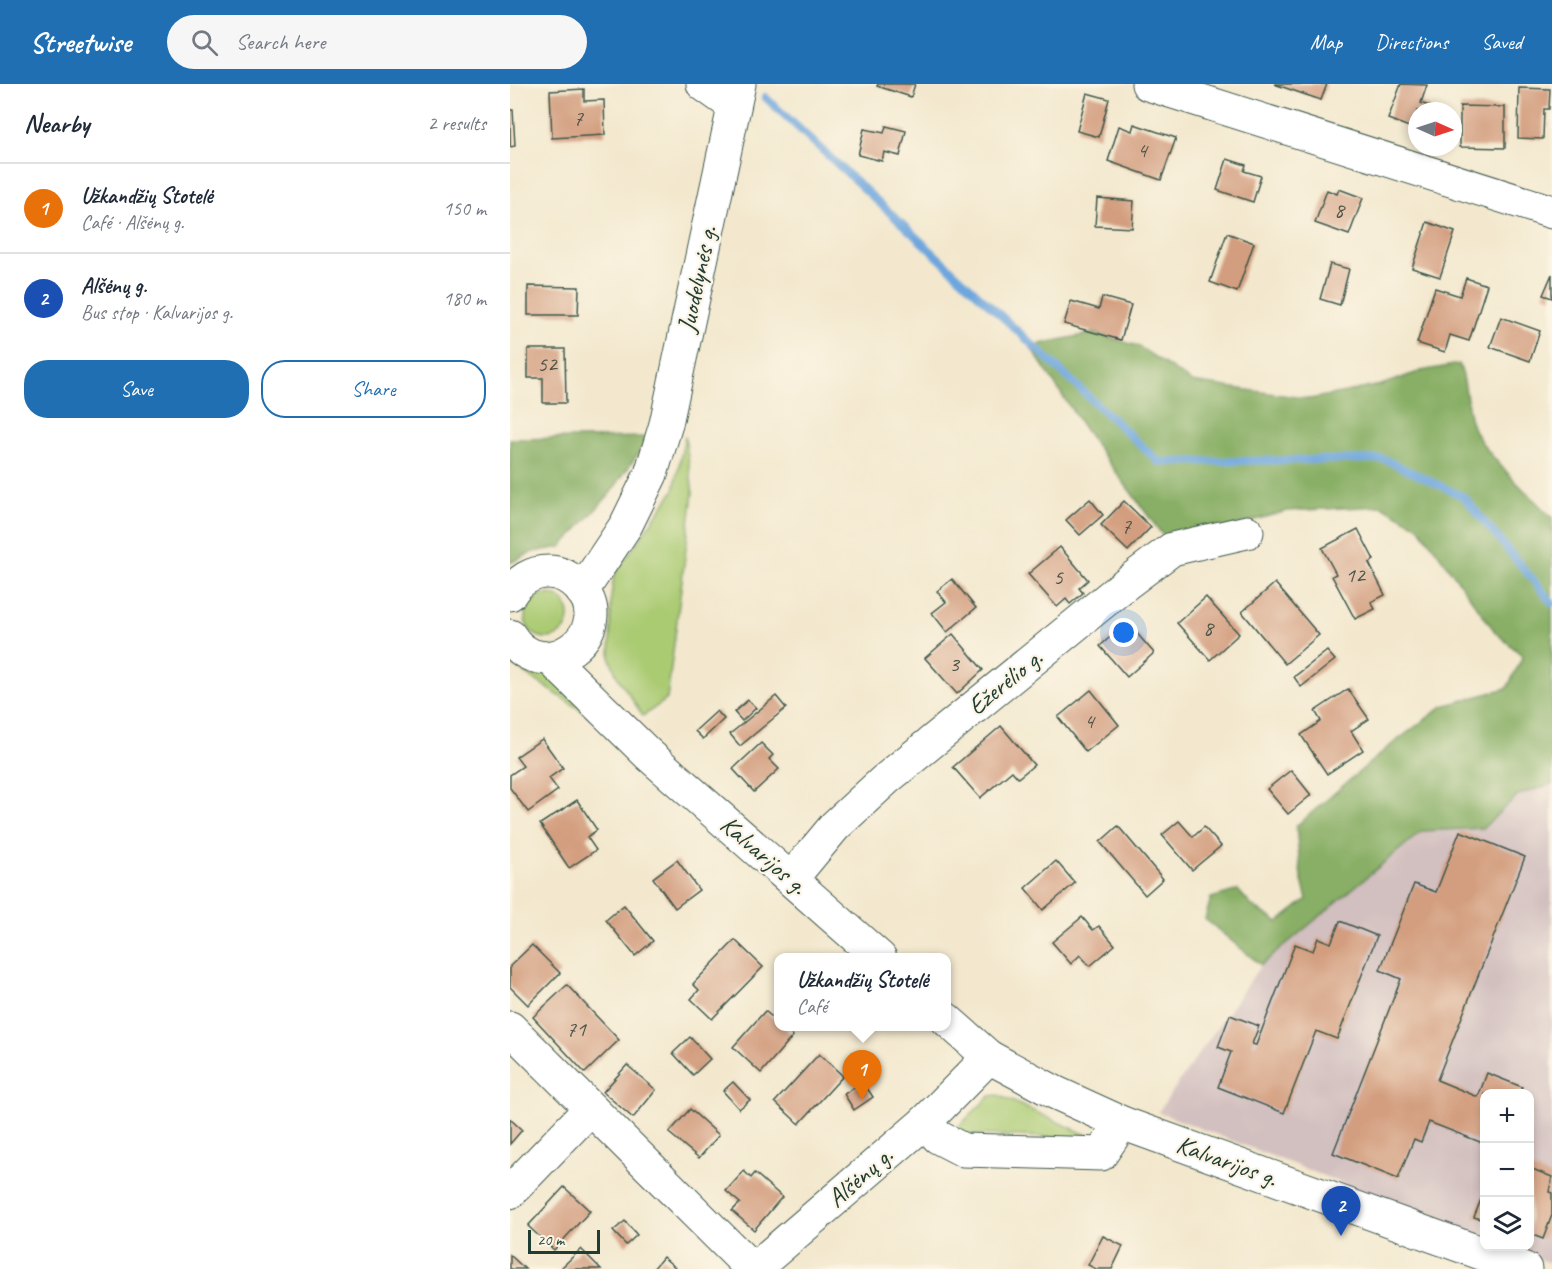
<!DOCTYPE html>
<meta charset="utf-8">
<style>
:root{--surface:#fff;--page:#f6f6f7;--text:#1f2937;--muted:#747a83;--line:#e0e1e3;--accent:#1f6fb2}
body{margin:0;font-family:Caveat,sans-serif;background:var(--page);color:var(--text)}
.controls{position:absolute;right:18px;bottom:18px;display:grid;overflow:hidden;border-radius:12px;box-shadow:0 3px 9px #0003}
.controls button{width:54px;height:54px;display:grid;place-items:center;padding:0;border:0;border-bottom:2px solid var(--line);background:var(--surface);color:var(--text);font:30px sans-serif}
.compass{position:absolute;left:898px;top:18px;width:54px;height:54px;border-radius:50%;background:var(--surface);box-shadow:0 3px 9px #0003;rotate:93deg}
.scale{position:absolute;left:18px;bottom:15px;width:72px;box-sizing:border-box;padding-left:6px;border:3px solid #1f3d34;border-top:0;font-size:16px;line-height:21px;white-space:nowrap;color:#1f3d34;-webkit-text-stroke:4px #fcf5e5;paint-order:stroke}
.you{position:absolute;left:614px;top:549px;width:21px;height:21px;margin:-15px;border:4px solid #fff;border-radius:50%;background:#1a73e8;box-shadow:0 0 0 9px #1a73e833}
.badge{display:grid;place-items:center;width:39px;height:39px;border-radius:50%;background:var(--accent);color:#fff;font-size:20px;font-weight:700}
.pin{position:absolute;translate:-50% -50px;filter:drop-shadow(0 2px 3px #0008)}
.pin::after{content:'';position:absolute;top:32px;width:21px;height:18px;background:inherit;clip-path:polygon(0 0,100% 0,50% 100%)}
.popup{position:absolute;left:264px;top:869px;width:177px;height:78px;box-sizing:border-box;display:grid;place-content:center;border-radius:12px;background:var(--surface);filter:drop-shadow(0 2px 4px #0005);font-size:20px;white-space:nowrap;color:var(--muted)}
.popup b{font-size:22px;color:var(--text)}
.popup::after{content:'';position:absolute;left:50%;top:100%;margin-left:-12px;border:12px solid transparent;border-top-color:var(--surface)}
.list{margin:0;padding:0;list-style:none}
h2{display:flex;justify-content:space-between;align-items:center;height:78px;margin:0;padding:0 24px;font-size:26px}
h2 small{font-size:20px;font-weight:400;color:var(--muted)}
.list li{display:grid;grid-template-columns:39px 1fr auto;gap:18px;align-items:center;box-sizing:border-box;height:90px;padding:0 24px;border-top:2px solid var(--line)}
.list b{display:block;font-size:22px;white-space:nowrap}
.list p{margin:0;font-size:20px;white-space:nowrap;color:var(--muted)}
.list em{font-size:20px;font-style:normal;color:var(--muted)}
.actions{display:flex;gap:12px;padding:18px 24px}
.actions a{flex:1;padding:14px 0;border:2px solid var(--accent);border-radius:24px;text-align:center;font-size:21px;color:var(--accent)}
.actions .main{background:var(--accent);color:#fff}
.icon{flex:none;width:33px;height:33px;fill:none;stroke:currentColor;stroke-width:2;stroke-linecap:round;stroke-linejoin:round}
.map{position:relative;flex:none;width:1042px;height:1185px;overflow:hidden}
header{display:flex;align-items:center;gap:36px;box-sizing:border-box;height:84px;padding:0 30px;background:var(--accent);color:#fff}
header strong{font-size:28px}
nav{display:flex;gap:33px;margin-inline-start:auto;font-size:21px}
.search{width:420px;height:54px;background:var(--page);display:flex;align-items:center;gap:15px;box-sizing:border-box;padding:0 21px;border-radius:33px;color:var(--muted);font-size:22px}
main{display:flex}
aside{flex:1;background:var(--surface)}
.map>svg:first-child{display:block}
.industrial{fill:#d2bfbf}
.green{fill:#abcb73;stroke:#658454;stroke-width:1.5}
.forest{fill:#88af65;stroke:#54764c;stroke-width:1.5}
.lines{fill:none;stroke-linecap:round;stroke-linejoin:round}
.stream{stroke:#6da6dd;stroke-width:8}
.building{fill:#d39e7f}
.minor-casing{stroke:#3f574b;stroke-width:35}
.major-casing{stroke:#3f574b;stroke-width:35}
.minor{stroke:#fff;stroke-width:33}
.major{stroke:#fff;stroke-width:33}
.labels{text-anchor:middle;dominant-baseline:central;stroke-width:4.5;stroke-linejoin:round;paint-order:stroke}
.number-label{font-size:22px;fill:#4c5547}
.street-label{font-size:26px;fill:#1f3d34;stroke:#fcf5e5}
</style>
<header>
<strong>Streetwise</strong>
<div class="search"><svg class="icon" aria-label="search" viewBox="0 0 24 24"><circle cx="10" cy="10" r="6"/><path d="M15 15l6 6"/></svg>Search here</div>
<nav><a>Map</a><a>Directions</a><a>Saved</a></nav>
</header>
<main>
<aside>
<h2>Nearby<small>2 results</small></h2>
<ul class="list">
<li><span class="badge" style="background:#e8710a">1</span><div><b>Užkandžių Stotelė</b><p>Café · Alšėnų g.</p></div><em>150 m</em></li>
<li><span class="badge" style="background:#1a4fb4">2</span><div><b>Alšėnų g.</b><p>Bus stop · Kalvarijos g.</p></div><em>180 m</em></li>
</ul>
<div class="actions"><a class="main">Save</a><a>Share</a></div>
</aside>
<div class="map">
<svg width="1042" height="1185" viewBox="0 0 1042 1185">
<rect width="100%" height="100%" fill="#fcf5e5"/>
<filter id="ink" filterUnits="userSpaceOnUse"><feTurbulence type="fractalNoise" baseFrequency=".0167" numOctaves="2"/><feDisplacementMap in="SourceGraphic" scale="12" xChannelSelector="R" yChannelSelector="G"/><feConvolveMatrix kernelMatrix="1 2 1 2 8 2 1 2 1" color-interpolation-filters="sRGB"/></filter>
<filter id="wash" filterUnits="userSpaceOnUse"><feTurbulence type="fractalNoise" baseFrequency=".008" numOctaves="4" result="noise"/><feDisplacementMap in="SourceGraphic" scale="24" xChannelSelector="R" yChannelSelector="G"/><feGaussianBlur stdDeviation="1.35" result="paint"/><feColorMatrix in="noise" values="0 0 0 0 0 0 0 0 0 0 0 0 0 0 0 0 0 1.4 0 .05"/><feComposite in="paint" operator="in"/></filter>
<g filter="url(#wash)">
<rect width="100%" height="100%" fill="#f3e8ce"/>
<path class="industrial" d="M 1042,700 L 1042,1180 L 996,1163 L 1020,1162 L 1020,1010 L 975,1010 L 974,1154 L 648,1028 L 751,881 L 912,747 L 973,744 L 1008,710 Z"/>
<g class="green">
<path d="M 175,352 L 183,409 L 157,615 L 133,632 L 108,594 L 100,575 L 101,513 L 104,491 L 164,406 Z"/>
<circle cx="37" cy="532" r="22"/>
<path d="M 0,572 L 34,588 L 85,636 L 0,579 Z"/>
<path d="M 488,1011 L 586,1055 L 448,1050 L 447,1044 L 480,1012 Z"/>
</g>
<g class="forest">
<path d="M 583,249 L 628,262 L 682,298 L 800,315 L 871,301 L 911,287 L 949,280 C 958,300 955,323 963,343 C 974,370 1020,411 1042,434 L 1042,700 L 1008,711 L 973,744 L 912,747 L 751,881 L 695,835 L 701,814 L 728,806 L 742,822 L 768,838 L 797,815 L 791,793 L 786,742 L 877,664 L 933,622 L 997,604 L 1013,572 L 986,549 L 909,443 L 872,422 L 777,427 L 659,460 L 575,346 L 520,262 Z"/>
<path d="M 140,353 L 99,411 L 51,463 L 23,468 L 0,479 L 0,355 Z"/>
</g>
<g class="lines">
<path class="stream" d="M 255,13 L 649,378 L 874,375 L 954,413 L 1042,519"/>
</g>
<g id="blocks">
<g class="building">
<path d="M 368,0 L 405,0 L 401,13 L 367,2 Z"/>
<path d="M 764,0 L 817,0 L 811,16 Z"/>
<path d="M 891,0 L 917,1 L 911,19 L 921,23 L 919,27 L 907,27 L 907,46 L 878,35 Z"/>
<path d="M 1009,4 L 1040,5 L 1039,25 L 1034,25 L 1033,55 L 1008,54 Z"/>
<path d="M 74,5 L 74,17 L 94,16 L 95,51 L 42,54 L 40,7 Z"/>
<path d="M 577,9 L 599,15 L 589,53 L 567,47 Z"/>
<path d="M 950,22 L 995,23 L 995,64 L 950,63 Z"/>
<path d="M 0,26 L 3,26 L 5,62 L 0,63 Z"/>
<path d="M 624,40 L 666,54 L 651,96 L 598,77 L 609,42 L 622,47 Z"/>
<path d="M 376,42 L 396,47 L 390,72 L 374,68 L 372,77 L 348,71 L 354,45 L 374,49 Z"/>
<path d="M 717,75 L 736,81 L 734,87 L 751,92 L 743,118 L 707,106 Z"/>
<path d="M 829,105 L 853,114 L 839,151 L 805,139 L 817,106 L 827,110 Z"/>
<path d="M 587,114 L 624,117 L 622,144 L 585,142 Z"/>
<path d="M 917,138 L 945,148 L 930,193 L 902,184 Z"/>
<path d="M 717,149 L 744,159 L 727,208 L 700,198 Z"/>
<path d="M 820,180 L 839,185 L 830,221 L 810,215 Z"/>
<path d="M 1042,190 L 1042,214 L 1033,211 Z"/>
<path d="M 956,194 L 977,201 L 959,257 L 940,251 L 935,268 L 907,259 L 925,204 L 950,212 Z"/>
<path d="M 18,202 L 69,203 L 68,231 L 18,231 Z"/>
<path d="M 592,213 L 621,221 L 611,256 L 554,240 L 561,217 L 589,225 Z"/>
<path d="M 991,233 L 1030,247 L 1020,277 L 980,263 Z"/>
<path d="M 18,265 L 55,265 L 56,319 L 33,319 L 33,294 L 18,294 Z"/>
<path d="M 580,415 L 593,431 L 570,451 L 556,436 Z"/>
<path d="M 614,417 L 641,443 L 618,467 L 591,441 Z"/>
<path d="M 848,445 L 864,476 L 859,479 L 875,511 L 861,518 L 865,525 L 845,535 L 822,492 L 826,490 L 812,464 Z"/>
<path d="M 550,463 L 578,496 L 569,504 L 573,509 L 560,520 L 556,515 L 547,523 L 518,490 Z"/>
<path d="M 442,495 L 466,524 L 437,548 L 422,529 L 436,518 L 427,507 Z"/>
<path d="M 765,499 L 809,551 L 775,580 L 732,528 Z"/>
<path d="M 696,513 L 729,550 L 700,576 L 667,539 Z"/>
<path d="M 617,538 L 644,569 L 617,593 L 590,562 Z"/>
<path d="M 443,550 L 473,586 L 447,610 L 415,574 Z"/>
<path d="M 817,567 L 825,576 L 791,603 L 784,593 Z"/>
<path d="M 838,605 L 859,635 L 841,647 L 853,666 L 817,690 L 791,651 L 811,637 L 805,627 Z"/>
<path d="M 581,606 L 609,641 L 576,668 L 548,633 Z"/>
<path d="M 266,612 L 276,624 L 230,662 L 220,650 Z"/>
<path d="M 238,616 L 246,624 L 232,637 L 224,628 Z"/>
<path d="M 207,627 L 214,635 L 193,655 L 185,647 Z"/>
<path d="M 491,642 L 524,681 L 508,694 L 502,687 L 470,714 L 443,683 Z"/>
<path d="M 32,655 L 53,684 L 39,694 L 48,706 L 18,728 L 0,704 L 0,691 L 13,682 L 6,673 Z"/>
<path d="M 251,659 L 263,671 L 259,675 L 269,685 L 244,708 L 223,685 Z"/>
<path d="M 781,686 L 801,711 L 778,730 L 757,705 Z"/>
<path d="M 67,716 L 87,746 L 77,753 L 86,766 L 59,784 L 30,740 Z"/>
<path d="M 669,737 L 683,753 L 694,743 L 711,762 L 682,786 L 652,751 Z"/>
<path d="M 608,742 L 653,795 L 635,811 L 590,758 Z"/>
<path d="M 950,747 L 1015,773 L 927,996 L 968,1013 L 977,989 L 1012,1003 L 1009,1010 L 975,1010 L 975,1060 L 919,1038 L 911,1058 L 904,1055 L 888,1095 L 823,1069 L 891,895 L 870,886 L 904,800 L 926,808 Z"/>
<path d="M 167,776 L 189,806 L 165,824 L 143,794 Z"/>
<path d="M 546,777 L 565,799 L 533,826 L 515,804 Z"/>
<path d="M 114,821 L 143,857 L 125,872 L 96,836 Z"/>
<path d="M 572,833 L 583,846 L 589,842 L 605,861 L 580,882 L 570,871 L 561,880 L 542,858 Z"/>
<path d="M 830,837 L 867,852 L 827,955 L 806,947 L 774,1029 L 708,1003 L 721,968 L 708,963 L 720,931 L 749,942 L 742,960 L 746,961 L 785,860 L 803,867 L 808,854 L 821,859 Z"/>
<path d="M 225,856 L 253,883 L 202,935 L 181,915 L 189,906 L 183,900 Z"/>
<path d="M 22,861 L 50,889 L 18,921 L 0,903 L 0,882 Z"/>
<path d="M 57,901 L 109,956 L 75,989 L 23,933 Z"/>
<path d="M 255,927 L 268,938 L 268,942 L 273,942 L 283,952 L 251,989 L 223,963 Z"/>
<path d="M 180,953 L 200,975 L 183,991 L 163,969 Z"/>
<path d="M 309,970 L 333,992 L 289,1040 L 265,1018 Z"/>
<path d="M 117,981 L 146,1006 L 123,1034 L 93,1008 Z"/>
<path d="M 223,998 L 240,1016 L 229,1025 L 213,1007 Z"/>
<path d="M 353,998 L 363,1013 L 344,1026 L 334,1010 Z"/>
<path d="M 180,1025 L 209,1051 L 189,1074 L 159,1049 Z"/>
<path d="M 0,1035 L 12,1046 L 0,1060 Z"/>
<path d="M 1020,1084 L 1042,1093 L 1039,1108 L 1042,1109 L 1042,1131 L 1033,1155 L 1020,1150 Z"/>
<path d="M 234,1087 L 241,1094 L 245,1089 L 272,1113 L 244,1146 L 222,1127 L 230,1119 L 216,1107 Z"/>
<path d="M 54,1103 L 80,1127 L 44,1166 L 18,1142 Z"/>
<path d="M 972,1113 L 975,1114 L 973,1136 L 964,1133 Z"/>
<path d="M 115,1137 L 127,1151 L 116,1161 L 103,1147 Z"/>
<path d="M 593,1152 L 613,1162 L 602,1185 L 586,1185 L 578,1181 Z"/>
<path d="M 71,1165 L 91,1185 L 50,1185 Z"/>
<path d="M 0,1171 L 15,1185 L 0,1185 Z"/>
<path d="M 153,1173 L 167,1185 L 143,1185 Z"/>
</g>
</g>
</g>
<g filter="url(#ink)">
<use href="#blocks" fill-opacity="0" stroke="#3f574b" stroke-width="1.5"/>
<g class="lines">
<g class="minor-casing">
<g id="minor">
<path d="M 193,0 L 224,22"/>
<path d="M 638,0 L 1042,128"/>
<path d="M 72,507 L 116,441 L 141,390 L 156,340 L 229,0"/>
<path d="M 281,795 L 325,742 L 375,696 L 618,498 L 662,465 L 737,448"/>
<path d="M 0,944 L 242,1185"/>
<path d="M 415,1038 L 428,1053 L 453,1066 L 591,1070 L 612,1039"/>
<path d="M 0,1108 L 79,1026"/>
<path d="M 244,1185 L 415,1038 L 479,973"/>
</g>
</g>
<g class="major-casing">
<g id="major">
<path d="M 0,510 C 8,497 22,488 38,488 C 50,488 61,494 70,504 C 109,547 34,606 0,552"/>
<path d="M 40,574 L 138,670 L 370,874"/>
<path d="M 436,935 L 479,973 L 544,1008 L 612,1039 L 1015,1185"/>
</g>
</g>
<use href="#minor" class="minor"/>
<use href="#major" class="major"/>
</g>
</g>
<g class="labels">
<g class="number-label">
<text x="68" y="34">7</text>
<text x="632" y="66">4</text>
<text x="829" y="126">8</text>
<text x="37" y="280">52</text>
<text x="616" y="442">7</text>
<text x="845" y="491">12</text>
<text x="548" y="493">5</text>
<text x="698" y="544">8</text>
<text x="444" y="580">3</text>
<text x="579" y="637">4</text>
<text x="66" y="945">71</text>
</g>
<g class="street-label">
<text transform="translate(187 195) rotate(-78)">Juodelynės g.</text>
<text transform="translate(495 598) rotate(-39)">Ežerėlio g.</text>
<text transform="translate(254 771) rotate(41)">Kalvarijos g.</text>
<text transform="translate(717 1077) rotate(20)">Kalvarijos g.</text>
<text transform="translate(350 1093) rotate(-41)">Alšėnų g.</text>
</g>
</g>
</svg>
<div class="controls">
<button>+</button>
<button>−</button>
<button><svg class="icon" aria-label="layers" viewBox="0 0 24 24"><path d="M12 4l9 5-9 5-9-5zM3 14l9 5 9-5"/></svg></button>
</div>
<svg class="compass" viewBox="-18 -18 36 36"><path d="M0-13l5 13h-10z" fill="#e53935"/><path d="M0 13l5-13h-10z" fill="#747a83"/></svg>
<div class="scale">20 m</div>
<div class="you"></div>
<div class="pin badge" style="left:352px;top:1016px;background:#e8710a">1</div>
<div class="popup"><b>Užkandžių Stotelė</b>Café</div>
<div class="pin badge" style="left:831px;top:1152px;background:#1a4fb4">2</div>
</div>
</main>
